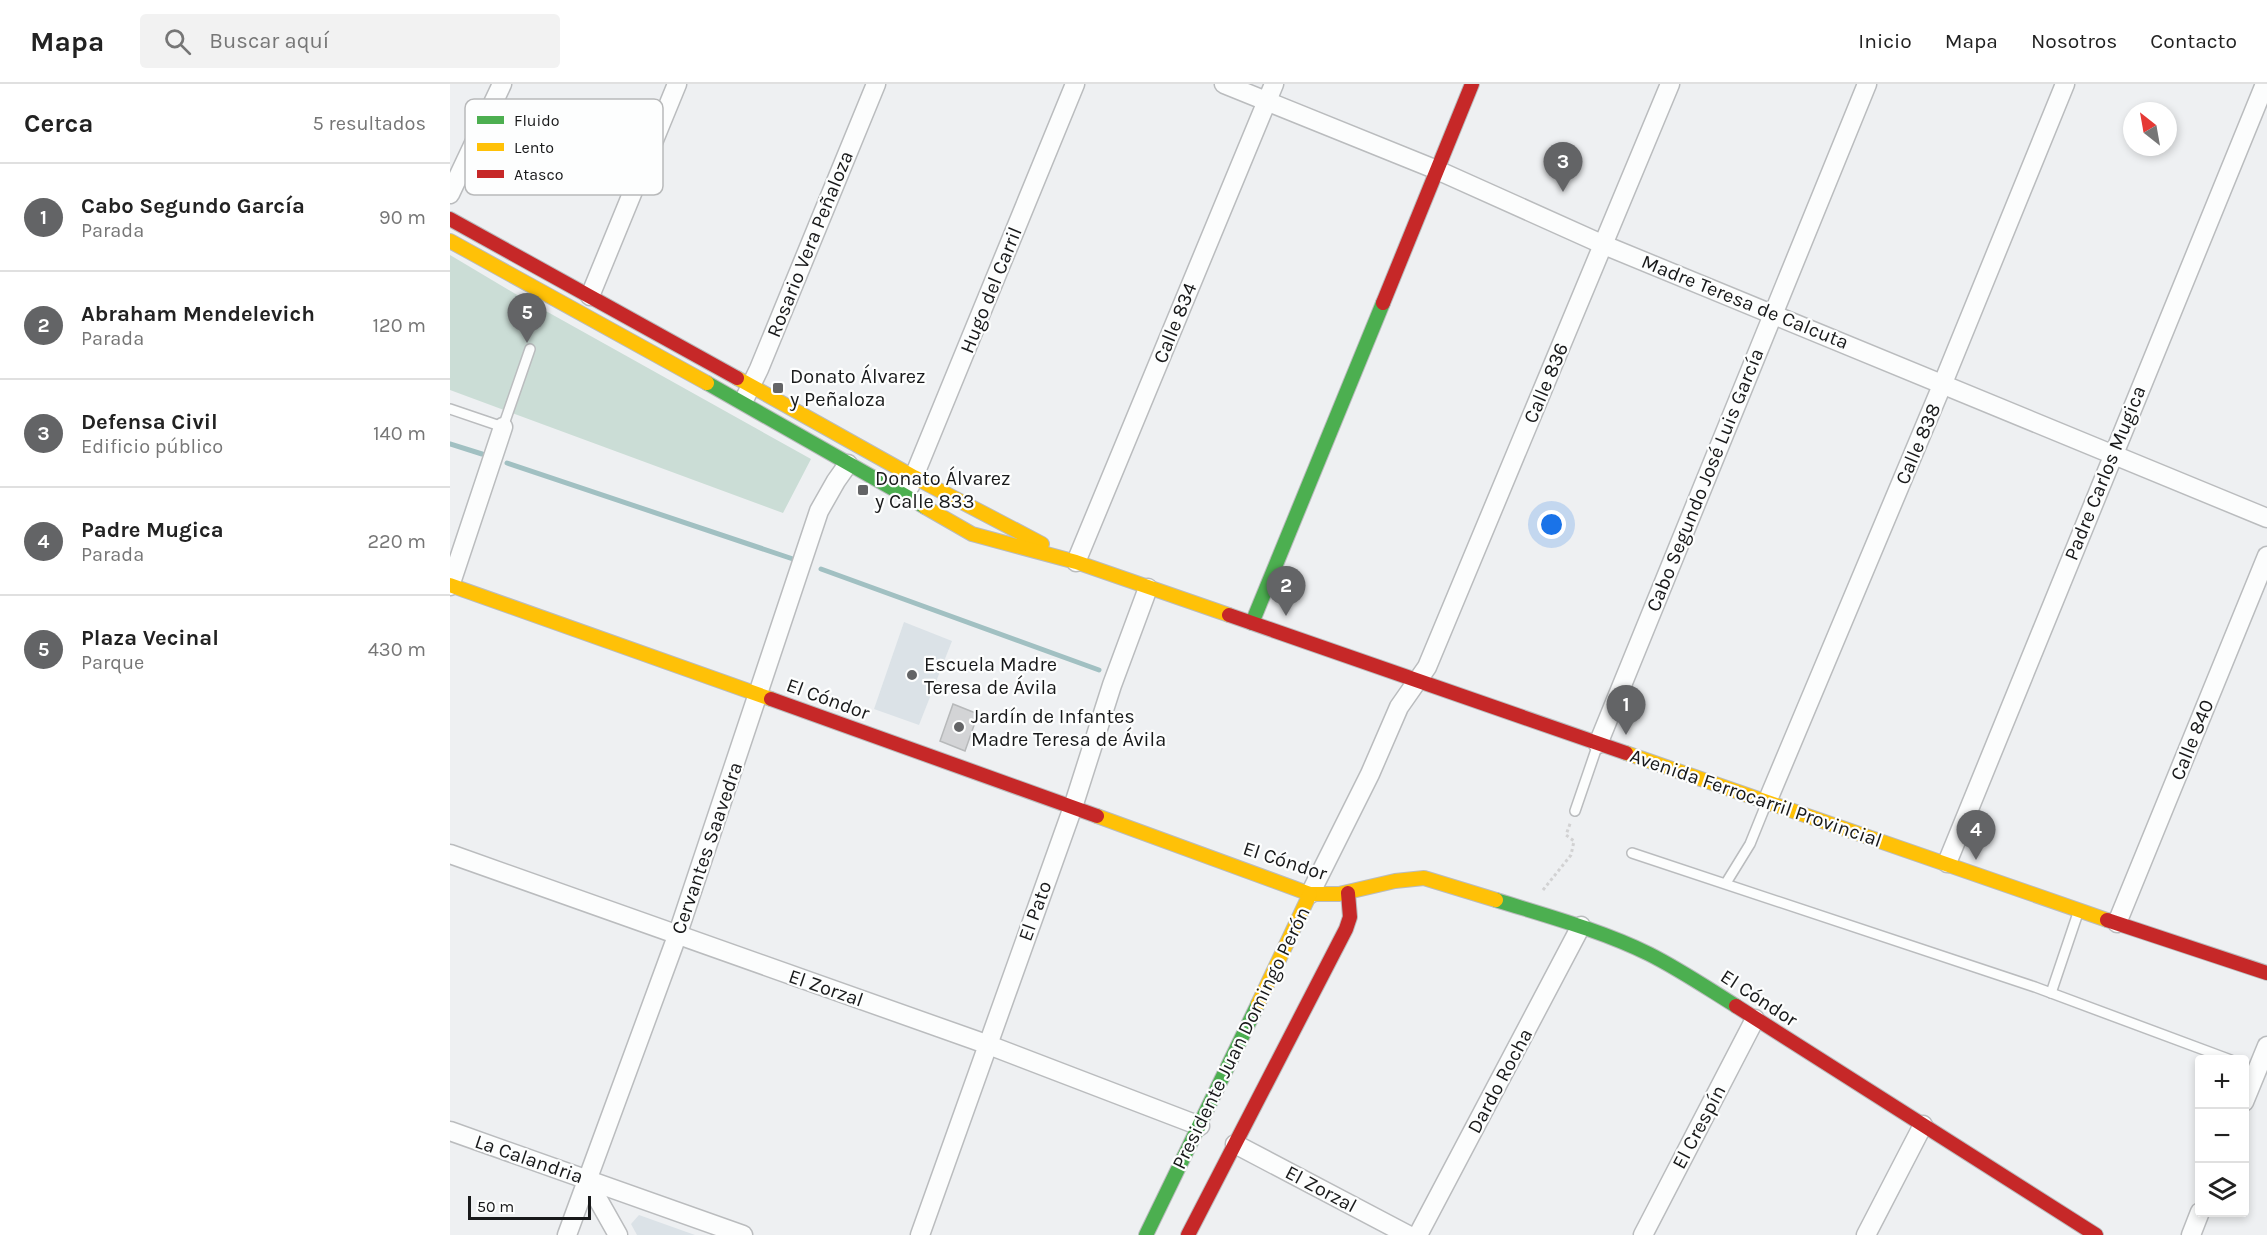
<!DOCTYPE html>
<html lang="es">
<meta charset="utf-8">
<style>
:root{--surface:#fff;--page:#f2f2f2;--text:#222;--muted:#767676;--line:#e0e0e0;--accent:#636466}
body{margin:0;font-family:Karla,sans-serif;background:var(--page);color:var(--text)}
.controls{position:absolute;right:18px;bottom:18px;display:grid;overflow:hidden;border-radius:6px;box-shadow:0 3px 9px #0003}
.controls button{width:54px;height:54px;display:grid;place-items:center;padding:0;border:0;border-bottom:2px solid var(--line);background:var(--surface);color:var(--text);font:30px sans-serif}
.compass{position:absolute;left:1673px;top:18px;width:54px;height:54px;border-radius:50%;background:var(--surface);box-shadow:0 3px 9px #0003;rotate:329deg}
.scale{position:absolute;left:18px;bottom:15px;width:123px;box-sizing:border-box;padding-left:6px;border:3px solid #18191a;border-top:0;font-size:16px;line-height:21px;white-space:nowrap;color:#18191a;-webkit-text-stroke:4px #fdfefe;paint-order:stroke}
.you{position:absolute;left:1102px;top:441px;width:21px;height:21px;margin:-15px;border:4px solid #fff;border-radius:50%;background:#1a73e8;box-shadow:0 0 0 9px #1a73e833}
.badge{display:grid;place-items:center;width:39px;height:39px;border-radius:50%;background:var(--accent);color:#fff;font-size:20px;font-weight:700}
.pin{position:absolute;translate:-50% -50px;filter:drop-shadow(0 2px 3px #0008)}
.pin::after{content:'';position:absolute;top:32px;width:21px;height:18px;background:inherit;clip-path:polygon(0 0,100% 0,50% 100%)}
.list{margin:0;padding:0;list-style:none}
h2{display:flex;justify-content:space-between;align-items:center;height:78px;margin:0;padding:0 24px;font-size:26px}
h2 small{font-size:20px;font-weight:400;color:var(--muted)}
.list li{display:grid;grid-template-columns:39px 1fr auto;gap:18px;align-items:center;box-sizing:border-box;height:108px;padding:0 24px;border-top:2px solid var(--line)}
.list b{display:block;font-size:22px;white-space:nowrap}
.list p{margin:0;font-size:20px;white-space:nowrap;color:var(--muted)}
.list em{font-size:20px;font-style:normal;color:var(--muted)}
.icon{flex:none;width:33px;height:33px;fill:none;stroke:currentColor;stroke-width:2;stroke-linecap:round;stroke-linejoin:round}
.map{position:relative;flex:none;width:1817px;height:1151px;overflow:hidden}
header{display:flex;align-items:center;gap:36px;box-sizing:border-box;height:84px;padding:0 30px;background:var(--surface);border-bottom:2px solid var(--line)}
header strong{font-size:28px}
nav{display:flex;gap:33px;margin-inline-start:auto;font-size:21px}
.search{width:420px;height:54px;background:var(--page);display:flex;align-items:center;gap:15px;box-sizing:border-box;padding:0 21px;border-radius:6px;color:var(--muted);font-size:22px}
main{display:flex}
aside{flex:1;background:var(--surface)}
.map>svg:first-child{display:block}
.built{fill:#dbe2e7}
.green{fill:#cbddd6}
.lines{fill:none;stroke-linecap:round;stroke-linejoin:round}
.stream{stroke:#a1c0c2;stroke-width:5}
.building{fill:#d3d4d6;stroke:#b7b9ba;stroke-width:1.5}
.lane-casing{stroke:#babcbe;stroke-width:12}
.street-casing{stroke:#babcbe;stroke-width:21}
.fast-casing{stroke:#babcbe;stroke-width:16}
.slow-casing{stroke:#babcbe;stroke-width:16}
.jam-casing{stroke:#babcbe;stroke-width:16}
.path{stroke:#d2d2d3;stroke-width:3;stroke-dasharray:3 3;stroke-linecap:butt}
.lane{stroke:#fcfdfd;stroke-width:9}
.street{stroke:#fcfdfd;stroke-width:18}
.fast{stroke:#4caf50;stroke-width:14}
.slow{stroke:#ffc107;stroke-width:14}
.jam{stroke:#c62828;stroke-width:14}
.poi-dot{fill:#636466;stroke:#fdfefe;stroke-width:2}
.labels{text-anchor:middle;dominant-baseline:central;stroke-width:4.5;stroke-linejoin:round;paint-order:stroke}
.street-label{font-size:20px;fill:#18191a;stroke:#fdfefe}
.poi-label{font-size:20px;fill:#18191a;stroke:#fdfefe;text-anchor:start}
.key{fill:#fdfefe;stroke:#b8b9ba;stroke-width:1.5}
.key-label{font-size:16px;fill:#18191a}
</style>
<header>
<strong>Mapa</strong>
<div class="search"><svg class="icon" aria-label="search" viewBox="0 0 24 24"><circle cx="10" cy="10" r="6"/><path d="M15 15l6 6"/></svg>Buscar aquí</div>
<nav><a>Inicio</a><a>Mapa</a><a>Nosotros</a><a>Contacto</a></nav>
</header>
<main>
<aside>
<h2>Cerca<small>5 resultados</small></h2>
<ul class="list">
<li><span class="badge">1</span><div><b>Cabo Segundo García</b><p>Parada</p></div><em>90 m</em></li>
<li><span class="badge">2</span><div><b>Abraham Mendelevich</b><p>Parada</p></div><em>120 m</em></li>
<li><span class="badge">3</span><div><b>Defensa Civil</b><p>Edificio público</p></div><em>140 m</em></li>
<li><span class="badge">4</span><div><b>Padre Mugica</b><p>Parada</p></div><em>220 m</em></li>
<li><span class="badge">5</span><div><b>Plaza Vecinal</b><p>Parque</p></div><em>430 m</em></li>
</ul>
</aside>
<div class="map">
<svg width="1817" height="1151" viewBox="0 0 1817 1151">
<rect width="100%" height="100%" fill="#eef0f2"/>
<g class="built">
<path d="M 454,538 L 502,557 L 469,641 L 424,625 Z"/>
<path d="M 189,1131 L 245,1151 L 187,1151 L 181,1140 Z"/>
</g>
<path class="green" d="M 0,171 L 69,212 L 361,375 L 333,429 L 0,306 Z"/>
<g class="lines">
<g class="stream">
<path d="M 0,360 L 32,370"/>
<path d="M 57,379 L 346,476"/>
<path d="M 371,485 L 649,586"/>
</g>
</g>
<path class="building" d="M 503,620 L 528,630 L 515,667 L 490,657 Z"/>
<g class="lines">
<g class="lane-casing">
<g id="lane">
<path d="M 0,325 L 53,343 L 80,265"/>
<path d="M 1125,727 L 1148,660"/>
<path d="M 1182,769 L 1585,903 L 1781,976"/>
<path d="M 1276,799 L 1300,760 L 1317,718"/>
<path d="M 1601,909 L 1629,826"/>
</g>
</g>
<g class="street-casing">
<g id="street">
<path d="M 774,0 L 987,86 L 1154,161 L 1817,434"/>
<path d="M 0,110 L 52,0"/>
<path d="M 140,212 L 227,0"/>
<path d="M 295,314 L 309,285 L 426,0"/>
<path d="M 460,402 L 625,0"/>
<path d="M 626,478 L 824,0"/>
<path d="M 0,502 L 53,343"/>
<path d="M 1148,660 L 1417,0"/>
<path d="M 1317,718 L 1493,299 L 1615,0"/>
<path d="M 0,770 L 536,960 L 750,1042"/>
<path d="M 1497,779 L 1815,0"/>
<path d="M 860,810 L 920,690 L 949,623 L 977,583 L 1220,0"/>
<path d="M 1667,839 L 1817,472"/>
<path d="M 1794,1018 L 1817,962"/>
<path d="M 0,1047 L 293,1151"/>
<path d="M 785,1060 L 958,1151"/>
<path d="M 137,1096 L 168,1151"/>
<path d="M 117,1151 L 227,852 L 369,427 L 386,397 L 398,380"/>
<path d="M 470,1151 L 623,723 L 662,601 L 698,504"/>
<path d="M 968,1151 L 1131,842"/>
<path d="M 1193,1151 L 1305,935"/>
<path d="M 1416,1151 L 1473,1041"/>
<path d="M 1741,1151 L 1750,1128"/>
</g>
</g>
<g class="fast-casing">
<g id="fast">
<path d="M 257,299 L 475,423"/>
<path d="M 802,539 L 933,219"/>
<path d="M 1046,816 C 1097,832 1150,846 1199,870 C 1229,885 1257,904 1286,922"/>
<path d="M 696,1151 L 808,920"/>
</g>
</g>
<g class="slow-casing">
<g id="slow">
<path d="M 0,157 L 257,299"/>
<path d="M 287,294 L 464,393 L 592,460"/>
<path d="M 475,423 L 522,450 L 626,478 L 779,531"/>
<path d="M 0,501 L 321,615"/>
<path d="M 1176,669 L 1657,836"/>
<path d="M 647,732 L 860,810 L 889,810 L 945,797 L 974,794 L 1046,816"/>
<path d="M 808,920 L 860,810"/>
</g>
</g>
<g class="jam-casing">
<g id="jam">
<path d="M 0,135 L 287,294"/>
<path d="M 933,219 L 1022,0"/>
<path d="M 779,531 L 1176,669"/>
<path d="M 321,615 L 647,732"/>
<path d="M 1657,836 L 1817,889"/>
<path d="M 1286,922 L 1646,1151"/>
<path d="M 738,1151 L 896,845 L 900,833 L 898,809"/>
</g>
</g>
<path class="path" d="M 1093,806 L 1121,771 L 1124,757 L 1116,751 L 1121,737"/>
<use href="#lane" class="lane"/>
<use href="#street" class="street"/>
<use href="#fast" class="fast"/>
<use href="#slow" class="slow"/>
<use href="#jam" class="jam"/>
</g>
<g class="poi-dot">
<rect x="322" y="298" width="12" height="12" rx="3"/>
<rect x="407" y="400" width="12" height="12" rx="3"/>
<circle cx="462" cy="591" r="6"/>
<circle cx="509" cy="643" r="6"/>
</g>
<g class="labels">
<g class="street-label">
<text transform="translate(360 160) rotate(-68)">Rosario Vera Peñaloza</text>
<text transform="translate(541 206) rotate(-68)">Hugo del Carril</text>
<text transform="translate(1295 218) rotate(22)">Madre Teresa de Calcuta</text>
<text transform="translate(725 239) rotate(-68)">Calle 834</text>
<text transform="translate(1096 299) rotate(-67)">Calle 836</text>
<text transform="translate(1468 360) rotate(-67)">Calle 838</text>
<text transform="translate(1655 389) rotate(-68)">Padre Carlos Mugica</text>
<text transform="translate(1255 396) rotate(-68)">Cabo Segundo José Luis García</text>
<text transform="translate(378 615) rotate(20)">El Cóndor</text>
<text transform="translate(1742 656) rotate(-68)">Calle 840</text>
<text transform="translate(1306 714) rotate(19)">Avenida Ferrocarril Provincial</text>
<text transform="translate(257 764) rotate(-71)">Cervantes Saavedra</text>
<text transform="translate(835 777) rotate(18)">El Cóndor</text>
<text transform="translate(585 827) rotate(-70)">El Pato</text>
<text transform="translate(376 904) rotate(19)">El Zorzal</text>
<text transform="translate(1309 914) rotate(33)">El Cóndor</text>
<text transform="translate(791 954) rotate(-64)">Presidente Juan Domingo Perón</text>
<text transform="translate(1050 997) rotate(-62)">Dardo Rocha</text>
<text transform="translate(1249 1043) rotate(-62)">El Crespín</text>
<text transform="translate(79 1075) rotate(19)">La Calandria</text>
<text transform="translate(871 1105) rotate(28)">El Zorzal</text>
</g>
<g class="poi-label">
<text x="340" y="292">Donato Álvarez<tspan x="340" dy="23">y Peñaloza</tspan></text>
<text x="425" y="394">Donato Álvarez<tspan x="425" dy="23">y Calle 833</tspan></text>
<text x="474" y="580">Escuela Madre<tspan x="474" dy="23">Teresa de Ávila</tspan></text>
<text x="521" y="632">Jardín de Infantes<tspan x="521" dy="23">Madre Teresa de Ávila</tspan></text>
</g>
</g>
<rect x="15" y="15" width="198" height="96" rx="9" class="key"/>
<rect x="27" y="32" width="27" height="8" fill="#4caf50"/>
<rect x="27" y="59" width="27" height="8" fill="#ffc107"/>
<rect x="27" y="86" width="27" height="8" fill="#c62828"/>
<g class="key-label">
<text x="64" y="42">Fluido</text>
<text x="64" y="69">Lento</text>
<text x="64" y="96">Atasco</text>
</g>
</svg>
<div class="controls">
<button>+</button>
<button>−</button>
<button><svg class="icon" aria-label="layers" viewBox="0 0 24 24"><path d="M12 4l9 5-9 5-9-5zM3 14l9 5 9-5"/></svg></button>
</div>
<svg class="compass" viewBox="-18 -18 36 36"><path d="M0-13l5 13h-10z" fill="#e53935"/><path d="M0 13l5-13h-10z" fill="#767676"/></svg>
<div class="scale">50 m</div>
<div class="you"></div>
<div class="pin badge" style="left:1176px;top:651px">1</div>
<div class="pin badge" style="left:836px;top:532px">2</div>
<div class="pin badge" style="left:1113px;top:108px">3</div>
<div class="pin badge" style="left:1526px;top:776px">4</div>
<div class="pin badge" style="left:77px;top:259px">5</div>
</div>
</main>
